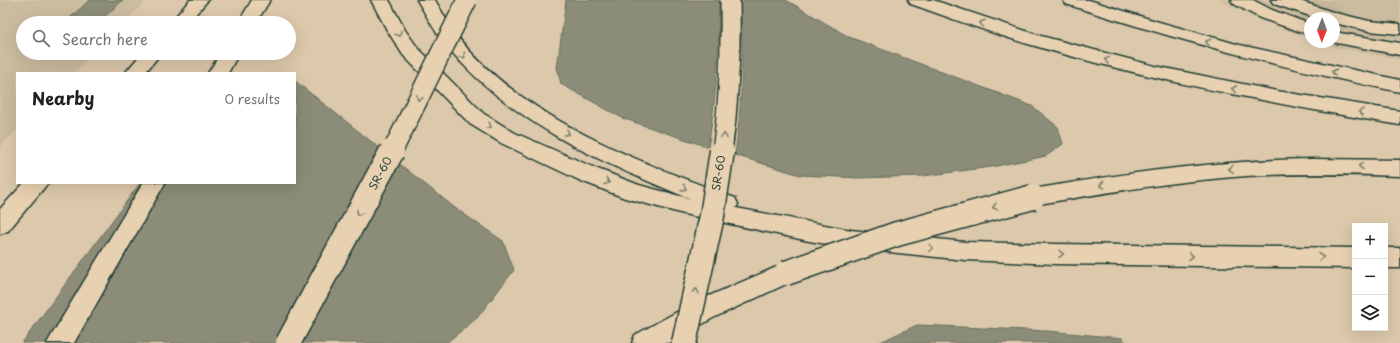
<!DOCTYPE html>
<meta charset="utf-8">
<style>
:root{--surface:#fff;--page:#f2f2f2;--text:#202124;--muted:#757577;--line:#e0e0e0}
body{margin:0;font-family:"Playpen Sans",sans-serif;background:var(--page);color:var(--text)}
.controls{position:absolute;right:12px;bottom:12px;display:grid;overflow:hidden;border-radius:0px;box-shadow:0 4px 16px #0002}
.controls button{width:36px;height:36px;display:grid;place-items:center;padding:0;border:0;border-bottom:1px solid var(--line);background:var(--surface);color:var(--text);font:20px sans-serif}
.compass{position:absolute;left:1304px;top:12px;width:36px;height:36px;border-radius:50%;background:var(--surface);box-shadow:0 4px 16px #0002;rotate:181deg}
.list{margin:0;padding:0;list-style:none}
h2{display:flex;justify-content:space-between;align-items:center;height:52px;margin:0;padding:0 16px;font-size:17px}
h2 small{font-size:13px;font-weight:400;color:var(--muted)}
.icon{flex:none;width:22px;height:22px;fill:none;stroke:currentColor;stroke-width:2;stroke-linecap:round;stroke-linejoin:round}
.map{position:relative;flex:none;width:1400px;height:343px;overflow:hidden}
.search{position:absolute;background:var(--surface);box-shadow:0 4px 16px #0002;left:16px;top:16px;width:280px;height:44px;display:flex;align-items:center;gap:10px;box-sizing:border-box;padding:0 14px;border-radius:22px;color:var(--muted);font-size:15px}
.panel{position:absolute;background:var(--surface);box-shadow:0 4px 16px #0002;left:16px;top:72px;width:280px;height:112px;border-radius:0px}
.map>svg:first-child{display:block}
.built{fill:#cbbb9f}
.water{fill:#8c8d78;stroke:#606d5d}
.lines{fill:none;stroke-linecap:round;stroke-linejoin:round}
.minor-casing{stroke:#1f3d34;stroke-width:3}
.highway-casing{stroke:#1f3d34;stroke-width:3}
.minor{fill:#e8d1b1;fill-rule:evenodd}
.highway{fill:#e8d1b1;fill-rule:evenodd}
.highway-bridge-far1-casing{stroke:#1f3d34;stroke-width:22;stroke-linecap:butt}
.highway-bridge-casing{stroke:#1f3d34;stroke-width:27;stroke-linecap:butt}
.highway-bridge-far1{stroke:#e8d1b1;stroke-width:19}
.highway-bridge{stroke:#e8d1b1;stroke-width:24}
.oneway{stroke:#79806c}
.labels{text-anchor:middle;dominant-baseline:central;stroke-width:3;stroke-linejoin:round;paint-order:stroke}
.street-label{font-size:11px;fill:#1f3d34;stroke:#e8d1b1}
</style>
<div class="map">
<svg width="1400" height="343" viewBox="0 0 1400 343">
<rect width="100%" height="100%" fill="#dcc8aa"/>
<filter id="ink" filterUnits="userSpaceOnUse"><feTurbulence type="fractalNoise" baseFrequency=".025" numOctaves="2"/><feDisplacementMap in="SourceGraphic" scale="8" xChannelSelector="R" yChannelSelector="G"/><feConvolveMatrix kernelMatrix="1 2 1 2 8 2 1 2 1" color-interpolation-filters="sRGB"/></filter>
<g filter="url(#ink)">
<g class="built">
<path d="M 0,0 L 147,0 L 124,23 L 23,23 L 23,53 L 94,53 L 74,73 L 17,73 L 17,130 L 0,147 Z"/>
<path d="M 1220,0 L 1400,0 L 1400,59 L 1336,48 L 1319,42 L 1334,42 L 1334,18 L 1310,18 L 1310,39 L 1251,16 Z"/>
</g>
<g class="water">
<path d="M 90,0 L 123,0 L 98,23 L 64,23 Z"/>
<path d="M 566,0 L 718,0 C 720,49 716,98 708,147 L 622,118 L 561,84 L 557,68 Z"/>
<path d="M 740,0 L 786,0 L 849,37 L 1032,106 L 1058,127 L 1063,144 L 1046,156 L 991,167 L 923,176 L 858,178 L 800,175 L 735,155 C 742,104 744,52 740,0 Z"/>
<path d="M 295,81 L 455,208 L 503,241 L 514,270 L 477,318 L 446,343 L 22,343 L 140,183 L 295,183 Z"/>
<path d="M 917,325 L 1047,331 L 1122,338 L 1127,343 L 878,343 Z"/>
</g>
<g class="lines">
<g class="minor-casing">
<g id="minor">
<path d="M 1231,0 L 1253,0 L 1272,10 L 1310,24 L 1310,35 L 1260,18 L 1234,4 Z"/>
<path d="M 1271,0 L 1297,0 L 1336,13 L 1369,21 L 1400,24 L 1400,34 L 1369,31 L 1334,23 L 1334,18 L 1316,18 L 1274,4 Z"/>
<path d="M 1334,32 L 1400,43 L 1400,55 L 1332,42 L 1334,42 Z"/>
</g>
</g>
<g class="highway-casing">
<g id="highway">
<path d="M 190,0 L 208,0 L 188,23 L 170,23 Z"/>
<path d="M 252,0 L 270,0 L 256,23 L 238,23 Z"/>
<path d="M 371,0 L 389,0 L 405,30 L 417,47 L 484,114 L 515,133 L 595,168 L 639,185 L 691,199 C 599,162 509,122 445,44 C 434,31 426,14 417,0 L 435,0 C 442,12 449,25 457,36 C 521,119 640,162 735,198 L 738,204 L 736,208 L 851,230 L 965,242 L 1055,244 L 1355,248 L 1355,268 L 1055,264 L 965,260 L 851,248 L 809,241 L 684,214 L 625,198 L 579,180 L 501,143 L 470,124 L 403,55 L 387,30 Z"/>
<path d="M 908,0 L 933,0 L 1041,36 L 1155,66 L 1277,91 L 1400,111 L 1400,125 C 1275,104 1150,80 1028,44 C 989,32 950,18 911,4 Z"/>
<path d="M 1063,0 L 1089,0 L 1159,22 L 1240,45 L 1400,80 L 1400,92 C 1287,69 1176,40 1066,4 Z"/>
<path d="M 142,53 L 161,53 L 145,73 L 125,73 Z"/>
<path d="M 221,53 L 239,53 L 228,73 L 208,73 Z"/>
<path d="M 1312,159 L 1400,160 L 1400,176 C 1349,174 1297,173 1246,176 C 1174,181 1104,193 1033,205 L 1025,203 L 1022,197 L 1025,191 L 1033,189 C 1126,173 1218,160 1312,159 Z"/>
<path d="M 24,183 L 48,183 L 8,231 L 0,234 L 0,209 Z"/>
<path d="M 143,183 L 165,183 L 74,343 L 47,343 Z"/>
<rect x="1385" y="248" width="15" height="20"/>
<path d="M 786,263 L 795,266 L 798,273 L 795,280 L 713,318 L 669,343 L 632,343 L 635,335 L 695,302 Z"/>
</g>
</g>
<use href="#minor" class="minor"/>
<use href="#highway" class="highway"/>
<g class="highway-bridge-far1-casing">
<g id="highway-bridge-far1">
<path d="M 392,152 L 467,0"/>
<path d="M 722,152 C 729,102 731,51 730,0"/>
</g>
</g>
<g class="highway-bridge-casing">
<g id="highway-bridge">
<path d="M 786,273 L 897,234 L 1033,197"/>
<path d="M 288,343 L 392,151"/>
<path d="M 684,343 L 712,216 L 722,151"/>
</g>
</g>
<use href="#highway-bridge-far1" class="highway-bridge-far1"/>
<use href="#highway-bridge" class="highway-bridge"/>
</g>
<defs><path id="oneway-chevron" d="M-2-3.5L2.5 0L-2 3.5" fill="none" stroke-width="1.6" stroke-linecap="round" stroke-linejoin="round"/></defs>
<g class="oneway">
<use href="#oneway-chevron" transform="translate(982 23) rotate(-162)"/>
<use href="#oneway-chevron" transform="translate(399 34) rotate(57)"/>
<use href="#oneway-chevron" transform="translate(1208 42) rotate(-164)"/>
<use href="#oneway-chevron" transform="translate(463 56) rotate(48)"/>
<use href="#oneway-chevron" transform="translate(1107 60) rotate(-165)"/>
<use href="#oneway-chevron" transform="translate(1334 72) rotate(-167)"/>
<use href="#oneway-chevron" transform="translate(1234 89) rotate(-169)"/>
<use href="#oneway-chevron" transform="translate(419 98) rotate(116)"/>
<use href="#oneway-chevron" transform="translate(1361 112) rotate(-171)"/>
<use href="#oneway-chevron" transform="translate(489 126) rotate(31)"/>
<use href="#oneway-chevron" transform="translate(567 133) rotate(29)"/>
<use href="#oneway-chevron" transform="translate(724 136) rotate(-82)"/>
<use href="#oneway-chevron" transform="translate(1361 166) rotate(-178)"/>
<use href="#oneway-chevron" transform="translate(1231 169) rotate(177)"/>
<use href="#oneway-chevron" transform="translate(607 182) rotate(21)"/>
<use href="#oneway-chevron" transform="translate(1102 185) rotate(170)"/>
<use href="#oneway-chevron" transform="translate(684 188) rotate(21)"/>
<use href="#oneway-chevron" transform="translate(995 207) rotate(165)"/>
<use href="#oneway-chevron" transform="translate(359 213) rotate(118)"/>
<use href="#oneway-chevron" transform="translate(931 248) rotate(5)"/>
<use href="#oneway-chevron" transform="translate(1061 254) rotate(1)"/>
<use href="#oneway-chevron" transform="translate(1191 256) rotate(1)"/>
<use href="#oneway-chevron" transform="translate(1321 257) rotate(1)"/>
<use href="#oneway-chevron" transform="translate(696 291) rotate(-77)"/>
</g>
</g>
<g class="labels">
<g class="street-label">
<text transform="translate(380 173) rotate(-62)">SR-60</text>
<text transform="translate(718 173) rotate(-81)">SR-60</text>
</g>
</g>
</svg>
<div class="controls">
<button>+</button>
<button>−</button>
<button><svg class="icon" aria-label="layers" viewBox="0 0 24 24"><path d="M12 4l9 5-9 5-9-5zM3 14l9 5 9-5"/></svg></button>
</div>
<svg class="compass" viewBox="-18 -18 36 36"><path d="M0-13l5 13h-10z" fill="#e53935"/><path d="M0 13l5-13h-10z" fill="#757577"/></svg>
<div class="search"><svg class="icon" aria-label="search" viewBox="0 0 24 24"><circle cx="10" cy="10" r="6"/><path d="M15 15l6 6"/></svg>Search here</div>
<section class="panel">
<h2>Nearby<small>0 results</small></h2>
<ul class="list">
</ul>
</section>
</div>
